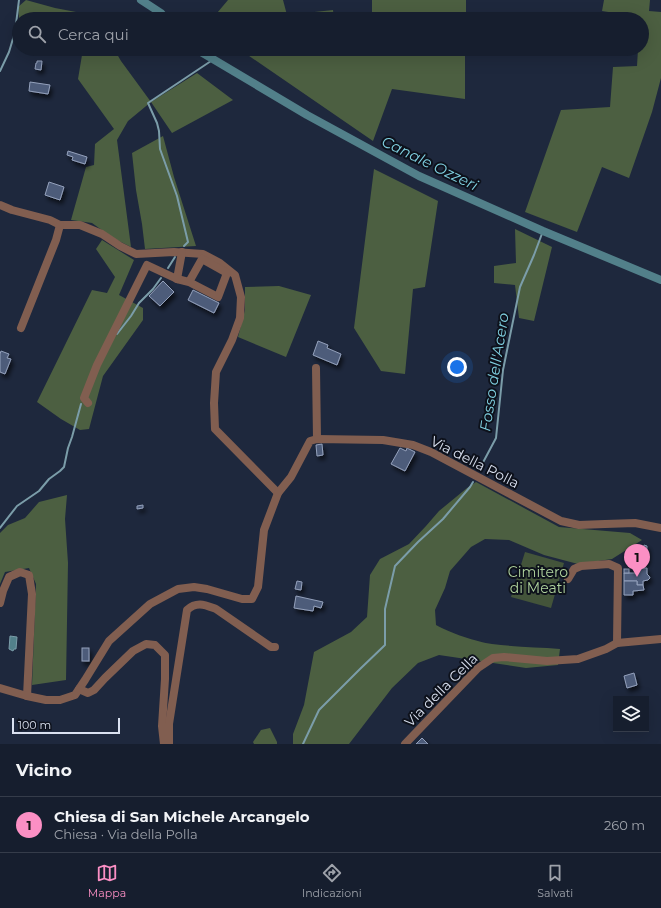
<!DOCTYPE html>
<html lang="it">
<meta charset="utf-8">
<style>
:root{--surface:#161e2e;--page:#1f2736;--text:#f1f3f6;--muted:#9ea2aa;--line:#353c4a;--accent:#fb8fc4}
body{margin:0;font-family:Montserrat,sans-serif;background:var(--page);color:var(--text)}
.controls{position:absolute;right:12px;bottom:12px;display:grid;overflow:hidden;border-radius:0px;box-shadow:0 4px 16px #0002}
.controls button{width:36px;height:36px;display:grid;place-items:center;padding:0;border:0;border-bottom:1px solid var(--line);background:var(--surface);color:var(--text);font:20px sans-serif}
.scale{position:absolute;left:12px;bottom:10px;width:108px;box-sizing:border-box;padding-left:4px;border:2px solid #dae1f0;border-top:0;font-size:11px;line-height:14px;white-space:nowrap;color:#dae1f0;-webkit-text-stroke:3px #0d111b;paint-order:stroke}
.you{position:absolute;left:457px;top:367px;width:14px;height:14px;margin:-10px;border:3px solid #fff;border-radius:50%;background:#1a73e8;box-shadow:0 0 0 6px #1a73e833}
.badge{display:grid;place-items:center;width:26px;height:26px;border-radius:50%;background:var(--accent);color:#111;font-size:13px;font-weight:700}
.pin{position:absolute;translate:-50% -33px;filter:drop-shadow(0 1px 2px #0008)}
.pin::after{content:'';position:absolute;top:21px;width:14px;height:12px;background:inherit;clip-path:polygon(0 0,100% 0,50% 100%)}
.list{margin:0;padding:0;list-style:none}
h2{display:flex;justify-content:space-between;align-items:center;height:52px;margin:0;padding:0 16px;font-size:17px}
h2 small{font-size:13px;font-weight:400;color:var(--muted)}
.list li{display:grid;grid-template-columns:26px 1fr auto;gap:12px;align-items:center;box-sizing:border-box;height:56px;padding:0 16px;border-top:1px solid var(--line)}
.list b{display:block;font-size:15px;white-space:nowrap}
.list p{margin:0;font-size:13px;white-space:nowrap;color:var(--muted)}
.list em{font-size:13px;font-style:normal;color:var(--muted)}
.icon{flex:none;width:22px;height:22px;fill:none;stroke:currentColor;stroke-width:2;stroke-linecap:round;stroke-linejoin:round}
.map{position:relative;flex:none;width:661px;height:744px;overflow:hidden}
.search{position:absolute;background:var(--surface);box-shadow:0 4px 16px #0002;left:12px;right:12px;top:12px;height:44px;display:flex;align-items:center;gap:10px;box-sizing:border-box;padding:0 14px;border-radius:22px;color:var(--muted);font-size:15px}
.sheet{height:108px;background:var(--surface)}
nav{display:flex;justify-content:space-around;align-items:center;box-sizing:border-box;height:56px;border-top:1px solid var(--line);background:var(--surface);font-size:11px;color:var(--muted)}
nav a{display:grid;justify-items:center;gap:2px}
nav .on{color:var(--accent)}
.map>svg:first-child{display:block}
.green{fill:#43543a}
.forest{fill:#4c5f41}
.water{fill:#52808a;stroke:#7b9da9}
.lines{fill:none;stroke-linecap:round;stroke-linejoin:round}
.stream{stroke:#7b9da9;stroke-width:2}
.canal{stroke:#52808a;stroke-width:8}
.building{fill:#4d5c7a;stroke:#94a1bc;filter:url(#shadow)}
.minor{stroke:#815e50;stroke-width:8}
.labels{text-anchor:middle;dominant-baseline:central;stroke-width:4;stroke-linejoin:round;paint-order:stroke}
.street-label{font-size:14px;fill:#dae1f0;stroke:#0d111b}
.park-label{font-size:14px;fill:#afd29c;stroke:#0d111b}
.water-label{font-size:15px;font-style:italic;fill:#80d1e2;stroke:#0d111b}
</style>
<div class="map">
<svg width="661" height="744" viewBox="0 0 661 744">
<defs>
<filter id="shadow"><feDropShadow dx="2.5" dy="4" stdDeviation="2" flood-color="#0009"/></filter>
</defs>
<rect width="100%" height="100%" fill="#1e283d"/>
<path class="green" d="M 525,552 L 564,563 L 551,608 L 511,597 Z"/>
<g class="forest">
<path d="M 26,0 L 55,8 L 113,19 L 25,19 L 19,18 L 18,7 Z"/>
<path d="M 228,0 L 283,0 L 287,15 L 333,10 L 334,19 L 212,19 Z"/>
<rect x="372" y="0" width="94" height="19"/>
<path d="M 604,0 L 650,0 L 649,11 L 661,12 L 661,78 L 652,112 L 629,178 L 602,167 L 577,232 L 525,212 L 561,110 L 610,107 L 613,67 L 637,66 L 638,49 L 642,49 L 642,19 L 626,19 L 621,14 L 602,11 Z"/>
<path d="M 83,49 L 114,49 L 121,61 L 151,102 L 197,73 L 233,100 L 172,133 L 151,102 L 128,121 L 117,140 L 131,247 L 113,238 L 92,223 L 71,220 L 86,167 L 94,165 L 95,144 L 114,129 L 78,79 Z"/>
<path d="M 239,49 L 337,49 L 337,52 L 368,49 L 465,49 L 465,99 L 392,89 L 373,141 Z"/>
<path d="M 163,136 L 174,177 L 196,246 L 145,249 L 142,224 L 136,190 L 132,153 Z"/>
<path d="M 374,169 L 438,201 L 425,287 L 413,289 L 405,374 L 381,371 L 354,328 Z"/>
<path d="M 515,229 L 552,247 L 534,321 L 519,318 L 515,285 L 494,283 L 494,266 L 516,263 Z"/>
<path d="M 102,240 L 134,260 L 119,295 L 143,308 L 143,320 L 103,376 L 89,429 L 80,430 L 61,419 L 37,402 L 92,290 L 107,293 L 115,277 L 96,249 Z"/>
<path d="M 279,286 L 311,295 L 286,357 L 238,337 L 245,310 L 245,287 Z"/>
<path d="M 476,482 L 559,527 L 630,533 L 642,540 L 612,559 L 578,564 L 544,555 L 509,540 L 485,539 L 471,547 L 450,571 L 445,588 L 435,610 L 436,625 C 450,633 477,642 492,644 C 515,647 538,647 560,649 L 558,665 L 526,668 L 439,655 L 418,663 L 392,688 L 349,744 L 293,744 L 293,734 L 304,705 L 314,652 L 351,632 L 367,617 L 370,575 L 380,559 L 409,544 L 426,526 L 439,511 L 467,488 Z"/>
<path d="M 67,495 L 65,519 L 68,563 L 66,680 L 32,685 L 36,584 L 29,568 L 5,572 L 0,584 L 0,533 L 8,525 L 25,518 L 39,502 Z"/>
<path d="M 270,728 L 277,742 L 277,744 L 254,744 L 253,742 L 261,730 Z"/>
</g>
<path class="water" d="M 10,636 L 17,637 L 16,649 L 14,649 L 13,651 L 9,649 Z"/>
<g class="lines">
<g class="stream">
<path d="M 0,71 L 9,52 L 15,32 L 19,0"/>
<path d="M 184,246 L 188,242 L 177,196 L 160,149 L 159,131 L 157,123 L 148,103 L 214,59"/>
<path d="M 168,268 L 175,257"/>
<path d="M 117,334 L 131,316 L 139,303 L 153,289 L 161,278"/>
<path d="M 479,470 L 496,438 L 503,370 L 520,287 L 534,255 L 543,231"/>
<path d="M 0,528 L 17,506 L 39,491 L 49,479 L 60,471 L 64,467 L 68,448 L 72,437 L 81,404"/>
<path d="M 303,744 L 319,710 L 360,669 L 385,645 L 385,609 L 395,566 L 418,542 L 443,519 L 470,487 L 473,482"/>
</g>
<g class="canal">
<path d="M 141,0 L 161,13 L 166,19"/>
<path d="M 198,49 L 201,52 L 307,115 L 419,176 L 543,231 L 661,280"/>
</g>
</g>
<g class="building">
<path d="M 37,61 L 42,61 L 41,70 L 35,69 L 36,63 L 37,63 Z"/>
<path d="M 30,82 L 50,85 L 48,94 L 29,91 Z"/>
<path d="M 68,151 L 87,157 L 85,164 L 72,160 L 73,157 L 67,155 Z"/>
<path d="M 49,182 L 64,187 L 60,200 L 45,195 Z"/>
<path d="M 163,281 L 174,292 L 160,306 L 149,296 Z"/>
<path d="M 193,290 L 219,303 L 214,313 L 188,300 Z"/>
<path d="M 318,341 L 328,345 L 327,348 L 341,354 L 337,365 L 313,355 Z"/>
<path d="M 1,351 L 9,354 L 7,358 L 11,359 L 5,374 L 0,372 L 0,354 Z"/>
<path d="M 322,444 L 323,455 L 317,456 L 316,445 Z"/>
<path d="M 400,448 L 406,451 L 407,448 L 415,452 L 405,471 L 391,464 Z"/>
<path d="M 143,505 L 143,508 L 137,509 L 137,506 Z"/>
<path d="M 644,545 L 647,546 L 646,562 L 627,560 L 628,554 L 631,554 L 631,548 L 643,549 Z"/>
<path d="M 636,568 L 647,568 L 647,574 L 649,576 L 650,578 L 648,580 L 643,581 L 643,585 L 637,585 L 637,581 L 624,581 L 624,573 L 636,573 Z"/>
<rect x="624" y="569" width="5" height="4"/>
<path d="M 297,581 L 302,582 L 301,590 L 295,589 Z"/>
<path d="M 624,581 L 637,581 L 637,585 L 643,585 L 644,590 L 633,591 L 633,595 L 624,595 Z"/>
<path d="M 296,596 L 323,602 L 321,608 L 314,606 L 313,611 L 294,608 Z"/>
<rect x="82" y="648" width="7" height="13"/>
<path d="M 634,673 L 637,685 L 627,688 L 624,676 Z"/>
<path d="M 422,738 L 428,744 L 416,744 Z"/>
</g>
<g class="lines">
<g class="minor">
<path d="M 0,205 L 12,210 L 50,220 L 60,225 L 80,225 L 102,234 L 120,246 L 136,254 L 174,252 L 203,254 L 220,263 L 235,275 L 241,297 L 240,318 L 232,340 L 216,372 L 214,403 L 215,429 L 278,493"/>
<path d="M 177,279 L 189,282 L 202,259 L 227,273 L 218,297 L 189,282"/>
<path d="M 21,328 L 56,240 L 60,225"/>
<path d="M 316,368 L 317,439"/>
<path d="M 88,403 L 84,398 L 97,365 L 147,265 L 177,279 L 182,252"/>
<path d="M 568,579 L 574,569 L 581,566 L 609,564 L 618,568 L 617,643"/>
<path d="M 0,603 L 3,591 L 9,577 L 20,572 L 29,575 L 32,594 L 27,696"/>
<path d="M 0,688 L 27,696 L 46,700 L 60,700 L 75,695 L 85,680 L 109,641 L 150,604 L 178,589 L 194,587 L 207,589 L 242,599 L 252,599 L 258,587 L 264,530 L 278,493 L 291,477 L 310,441 L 317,439 L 383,440 L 413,445 L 431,452 L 561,521 L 579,525 L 605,524 L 635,523 L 661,528"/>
<path d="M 79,689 L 88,693 L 94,690 L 105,678 L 133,651 L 146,644 L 155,645 L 165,655 L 165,679 L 162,726 L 164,744"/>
<path d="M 169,744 L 169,724 L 187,610 C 197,601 205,605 216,609 L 271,647 L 275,647"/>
<path d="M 405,744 L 478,668 L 493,658 L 504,657 L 547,661 L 578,659 L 606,649 L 617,643 L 661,639"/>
</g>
</g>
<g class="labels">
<g class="street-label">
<text transform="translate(475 462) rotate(27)">Via della Polla</text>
<text transform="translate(441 690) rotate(-45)">Via della Cella</text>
</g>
<g class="park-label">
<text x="538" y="572">Cimitero<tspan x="538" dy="16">di Meati</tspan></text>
</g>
<g class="water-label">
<text transform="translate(430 163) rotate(26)">Canale Ozzeri</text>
<text transform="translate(494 372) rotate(-81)">Fosso dell'Acero</text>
</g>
</g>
</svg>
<div class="controls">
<button><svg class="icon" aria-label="layers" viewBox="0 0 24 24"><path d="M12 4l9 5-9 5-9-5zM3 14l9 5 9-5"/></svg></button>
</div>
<div class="scale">100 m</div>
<div class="you"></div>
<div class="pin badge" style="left:637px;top:577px">1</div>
<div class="search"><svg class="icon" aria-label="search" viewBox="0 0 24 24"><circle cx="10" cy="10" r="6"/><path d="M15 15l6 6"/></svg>Cerca qui</div>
</div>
<section class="sheet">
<h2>Vicino<small></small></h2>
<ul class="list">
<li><span class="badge">1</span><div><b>Chiesa di San Michele Arcangelo</b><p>Chiesa · Via della Polla</p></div><em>260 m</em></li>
</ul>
</section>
<nav>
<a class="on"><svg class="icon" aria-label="map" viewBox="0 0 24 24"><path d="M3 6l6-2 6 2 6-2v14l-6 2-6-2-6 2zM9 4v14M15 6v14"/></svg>Mappa</a>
<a><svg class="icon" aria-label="directions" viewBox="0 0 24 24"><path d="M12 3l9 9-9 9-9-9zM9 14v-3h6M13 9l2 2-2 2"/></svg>Indicazioni</a>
<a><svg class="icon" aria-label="saved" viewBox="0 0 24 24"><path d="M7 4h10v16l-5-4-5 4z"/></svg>Salvati</a>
</nav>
